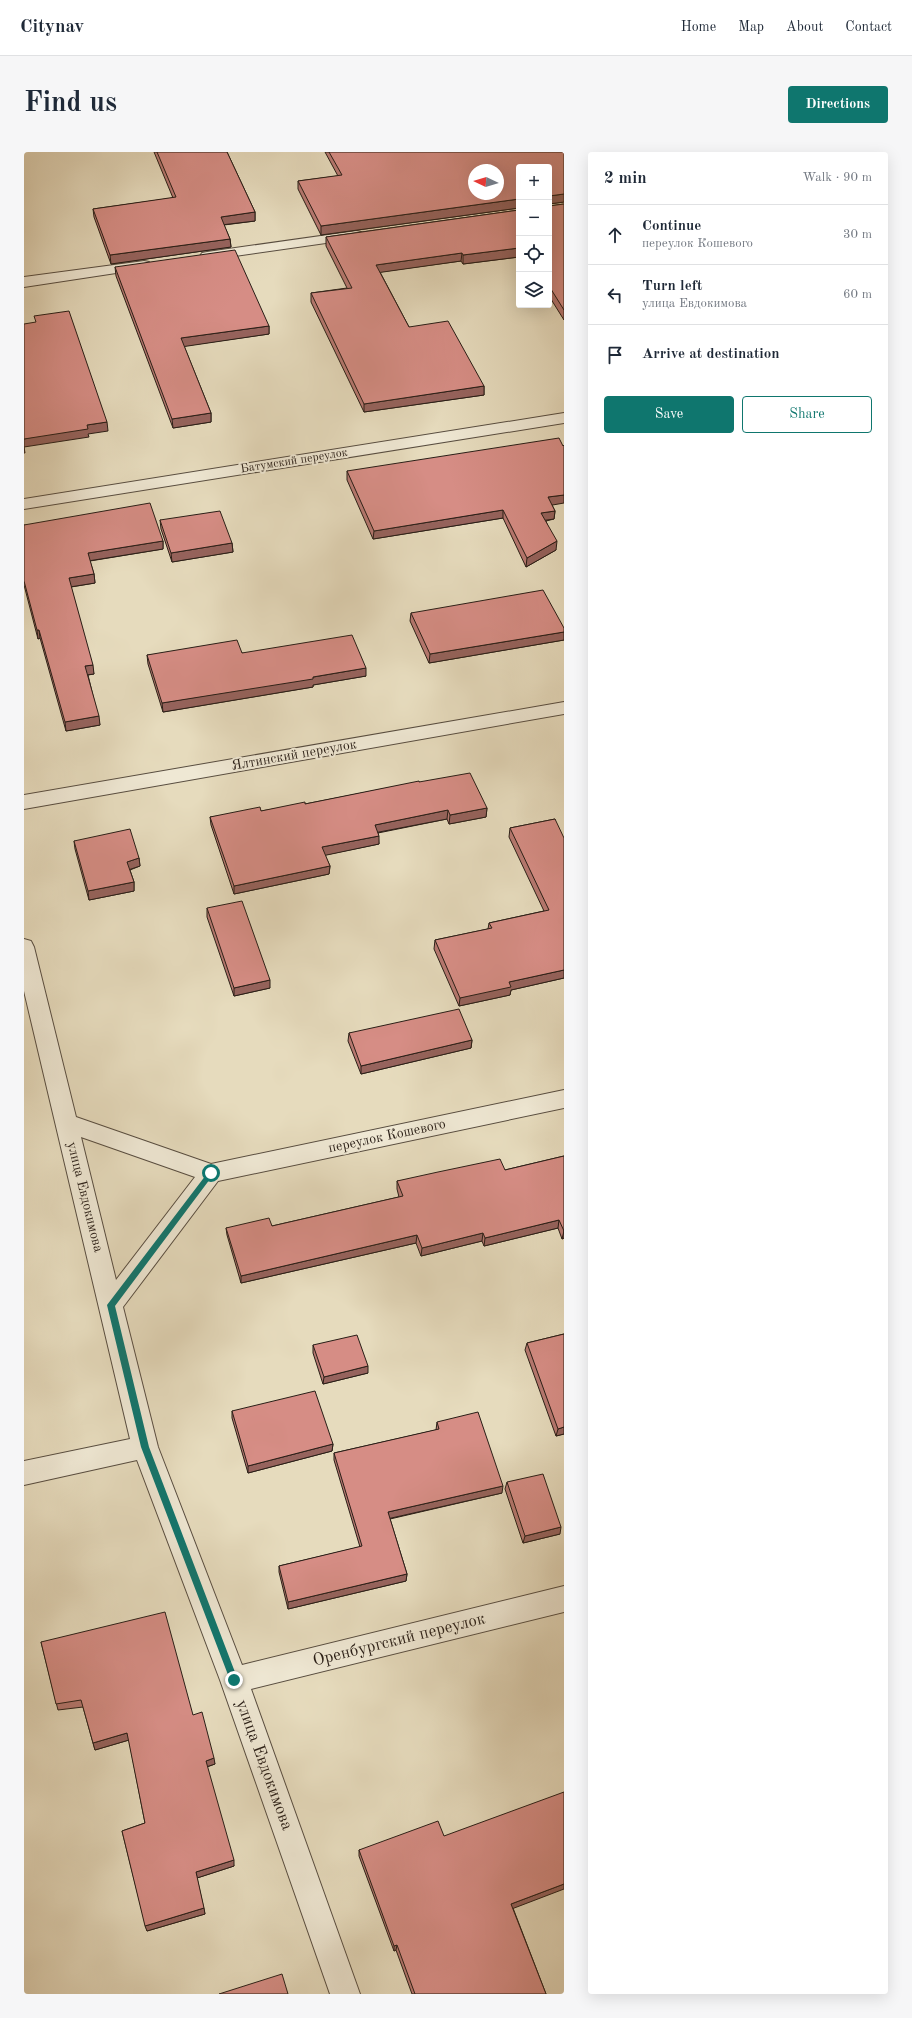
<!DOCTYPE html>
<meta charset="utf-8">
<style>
:root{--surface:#fff;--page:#f6f6f7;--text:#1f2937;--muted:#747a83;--line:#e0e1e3;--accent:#0f766e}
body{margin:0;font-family:"Old Standard TT",serif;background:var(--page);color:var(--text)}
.controls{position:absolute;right:12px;top:12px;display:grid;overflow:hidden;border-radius:4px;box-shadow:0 4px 16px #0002}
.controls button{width:36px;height:36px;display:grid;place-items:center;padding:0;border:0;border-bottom:1px solid var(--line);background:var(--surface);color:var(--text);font:20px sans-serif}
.compass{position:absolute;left:444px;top:12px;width:36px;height:36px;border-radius:50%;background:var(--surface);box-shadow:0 4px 16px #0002;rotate:274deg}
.stop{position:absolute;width:12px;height:12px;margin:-9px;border:3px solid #0f766e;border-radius:50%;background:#fff}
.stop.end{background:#0f766e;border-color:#fff;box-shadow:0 1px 4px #0008}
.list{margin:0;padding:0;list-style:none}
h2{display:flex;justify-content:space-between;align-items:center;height:52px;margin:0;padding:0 16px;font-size:17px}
h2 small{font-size:13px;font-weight:400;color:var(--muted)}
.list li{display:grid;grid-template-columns:26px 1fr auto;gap:12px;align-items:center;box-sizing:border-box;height:60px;padding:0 16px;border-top:1px solid var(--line)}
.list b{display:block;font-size:15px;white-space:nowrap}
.list p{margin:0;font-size:13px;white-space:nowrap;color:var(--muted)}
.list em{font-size:13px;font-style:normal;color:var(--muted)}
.actions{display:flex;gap:8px;padding:12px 16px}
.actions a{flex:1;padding:9px 0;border:1px solid var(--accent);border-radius:4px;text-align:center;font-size:14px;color:var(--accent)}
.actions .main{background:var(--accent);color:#fff}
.icon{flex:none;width:22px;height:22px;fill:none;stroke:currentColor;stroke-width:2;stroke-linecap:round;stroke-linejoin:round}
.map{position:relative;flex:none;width:540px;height:1842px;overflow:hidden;border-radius:4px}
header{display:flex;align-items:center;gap:24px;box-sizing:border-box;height:56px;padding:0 20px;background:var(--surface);border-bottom:1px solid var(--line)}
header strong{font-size:19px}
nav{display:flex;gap:22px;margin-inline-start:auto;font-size:14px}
.intro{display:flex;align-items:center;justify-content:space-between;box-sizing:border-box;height:96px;padding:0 24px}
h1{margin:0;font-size:28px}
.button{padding:10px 18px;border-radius:4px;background:var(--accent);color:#fff;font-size:14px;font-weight:700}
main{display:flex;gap:24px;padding:0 24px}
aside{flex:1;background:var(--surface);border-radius:4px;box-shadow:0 4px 16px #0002}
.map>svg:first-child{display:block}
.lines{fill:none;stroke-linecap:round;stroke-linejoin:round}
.minor-casing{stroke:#584d40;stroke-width:2}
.minor{fill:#efe8d4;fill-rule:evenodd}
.wall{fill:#b87972;stroke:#291e17}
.shaded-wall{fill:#96635d;stroke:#291e17}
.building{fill:#d68d85;stroke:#291e17;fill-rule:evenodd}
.route{fill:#0f766e}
.labels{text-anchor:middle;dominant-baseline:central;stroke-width:4;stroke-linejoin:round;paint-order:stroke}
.far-street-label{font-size:12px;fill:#291e17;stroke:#efe8d4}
.street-label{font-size:14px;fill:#291e17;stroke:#efe8d4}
.near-street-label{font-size:17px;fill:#291e17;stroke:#efe8d4}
</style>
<header>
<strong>Citynav</strong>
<nav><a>Home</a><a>Map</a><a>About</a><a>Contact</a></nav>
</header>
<div class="intro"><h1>Find us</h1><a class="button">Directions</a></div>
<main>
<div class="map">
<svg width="540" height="1842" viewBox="0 0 540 1842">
<rect width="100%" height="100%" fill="#e6dbbd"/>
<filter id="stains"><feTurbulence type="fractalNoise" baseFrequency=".005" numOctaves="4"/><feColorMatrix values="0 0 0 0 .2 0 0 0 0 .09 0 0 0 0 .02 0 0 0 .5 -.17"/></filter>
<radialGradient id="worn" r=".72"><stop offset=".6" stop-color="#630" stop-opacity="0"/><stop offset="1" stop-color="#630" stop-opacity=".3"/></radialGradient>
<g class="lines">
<g class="minor-casing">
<g id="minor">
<path d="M 332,79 L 337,80 L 339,83 L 337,86 L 183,108 L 178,107 L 176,104 L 178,101 L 183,100 Z"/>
<path d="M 120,109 L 125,110 L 127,113 L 125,116 L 0,135 L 0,125 Z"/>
<path d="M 540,261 L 540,271 L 0,357 L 0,347 Z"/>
<path d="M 540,550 L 540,562 L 0,657 L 0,643 Z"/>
<path d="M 0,787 L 7,789 L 10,795 L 52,965 L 187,1012 L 540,938 L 540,956 L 194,1029 L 99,1155 L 134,1295 L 218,1513 L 540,1434 L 540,1460 L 227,1537 L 336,1842 L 306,1842 L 196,1528 L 113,1308 L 0,1333 L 0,1309 L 106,1287 L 0,839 ZM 57,985 L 171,1025 L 92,1128 Z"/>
</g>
</g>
<use href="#minor" class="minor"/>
</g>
<g class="wall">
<path d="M 130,0 L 203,0 L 231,60 L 231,69 L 200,73 L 206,87 L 207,95 L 87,112 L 70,65 L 69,57 L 149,46 Z"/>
<path d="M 301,0 L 540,0 L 540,50 L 525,52 L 495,15 L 495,56 L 297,83 L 274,37 L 274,29 L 314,24 Z"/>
<path d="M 540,52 L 540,168 L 525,144 L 525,54 Z"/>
<path d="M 495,58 L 495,105 L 439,112 L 437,109 L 356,120 L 385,175 L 460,234 L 460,243 L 340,260 L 287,150 L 287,141 L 323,136 L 302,94 L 302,85 Z"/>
<path d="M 91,115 L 245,174 L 245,182 L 160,194 L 187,261 L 187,270 L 149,276 L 92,124 Z"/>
<path d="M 323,319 L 528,353 L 531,359 L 530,367 L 522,369 L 532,398 L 502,415 L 479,366 L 349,387 L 323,328 Z"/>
<path d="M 136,368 L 208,391 L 209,400 L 148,410 L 137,377 Z"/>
<path d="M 0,373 L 139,389 L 139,397 L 66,409 L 70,422 L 71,431 L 47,435 L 70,522 L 64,523 L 76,573 L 42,579 L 16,486 L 14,487 L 0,433 Z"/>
<path d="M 387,461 L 540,476 L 540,488 L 405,511 L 386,469 Z"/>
<path d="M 218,501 L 342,524 L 289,533 L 289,535 L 139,560 L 124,512 L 123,503 Z"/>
<path d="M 395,630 L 463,656 L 462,665 L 425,672 L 423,667 L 354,681 L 355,692 L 301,703 L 306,714 L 305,722 L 210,742 L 187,673 L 186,665 L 237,659 L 281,652 Z"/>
<path d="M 531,667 L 540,826 L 487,838 L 486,843 L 435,854 L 410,797 L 411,788 L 464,777 L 465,771 L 520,759 L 485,685 L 486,676 Z"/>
<path d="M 50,689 L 115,706 L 116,714 L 106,718 L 110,730 L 110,739 L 65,748 L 51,697 Z"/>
<path d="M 183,756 L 246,836 L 210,844 L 183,765 Z"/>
<path d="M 325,881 L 448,888 L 447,896 L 337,922 L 324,889 Z"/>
<path d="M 540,1004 L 540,1086 L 538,1087 L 534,1076 L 460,1094 L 458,1089 L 397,1104 L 392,1091 L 217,1131 L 203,1083 L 202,1076 L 248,1074 L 375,1045 L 373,1037 L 373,1029 L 481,1018 Z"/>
<path d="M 540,1182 L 540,1282 L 532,1284 L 501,1198 L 503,1191 Z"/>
<path d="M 289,1193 L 344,1221 L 299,1232 L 289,1201 Z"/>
<path d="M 208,1259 L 309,1292 L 308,1299 L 224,1321 L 208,1266 Z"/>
<path d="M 413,1270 L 478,1341 L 366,1367 L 383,1422 L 382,1429 L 264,1457 L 255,1420 L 255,1414 L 336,1395 L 310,1308 L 310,1301 L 412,1278 Z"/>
<path d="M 483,1330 L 536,1382 L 499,1391 L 481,1337 Z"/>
<path d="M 17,1490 L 169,1563 L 191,1612 L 183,1615 L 210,1714 L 173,1726 L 181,1762 L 123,1779 L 98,1679 L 121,1671 L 105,1588 L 71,1598 L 59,1555 L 34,1558 Z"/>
<path d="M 420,1684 L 489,1756 L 522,1842 L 388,1842 L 372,1798 L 370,1799 L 335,1704 L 335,1698 Z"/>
</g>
<g class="shaded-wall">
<path d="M 540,42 L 540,50 L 525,52 L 525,44 Z"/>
<path d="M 495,47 L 495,56 L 297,83 L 297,74 Z"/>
<path d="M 231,60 L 231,69 L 197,73 L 197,65 Z"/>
<path d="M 206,87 L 207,95 L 87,112 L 86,103 Z"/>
<path d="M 495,96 L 495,105 L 439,112 L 439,103 Z"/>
<path d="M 438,101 L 437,109 L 352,121 L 352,113 Z"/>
<path d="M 245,174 L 245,182 L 157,195 L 157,186 Z"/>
<path d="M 460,234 L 460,243 L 340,260 L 340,252 Z"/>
<path d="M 187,261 L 187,270 L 149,276 L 148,267 Z"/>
<path d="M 83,270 L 84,279 L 64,282 L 65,285 L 0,295 L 1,301 L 0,301 L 0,287 L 63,273 Z"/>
<path d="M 540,343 L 540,351 L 523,354 L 524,345 Z"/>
<path d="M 479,358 L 479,366 L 349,387 L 350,379 Z"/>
<path d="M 531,359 L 530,367 L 516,369 L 517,361 Z"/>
<path d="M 139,389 L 139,397 L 64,409 L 64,401 Z"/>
<path d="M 533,389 L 532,398 L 502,415 L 503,406 Z"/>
<path d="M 208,391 L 209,400 L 148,410 L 147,401 Z"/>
<path d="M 70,422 L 71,431 L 46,435 L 45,426 Z"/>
<path d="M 13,478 L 15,478 L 16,486 L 14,487 Z"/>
<path d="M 540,480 L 540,488 L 405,511 L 406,502 Z"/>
<path d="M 69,513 L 70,522 L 62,523 L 61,514 Z"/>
<path d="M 342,516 L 342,524 L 289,533 L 289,535 L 139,560 L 138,551 Z"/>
<path d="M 75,564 L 76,573 L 42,579 L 41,570 Z"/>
<path d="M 463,656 L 462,665 L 425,672 L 426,663 Z"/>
<path d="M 424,658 L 423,667 L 350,681 L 351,673 Z"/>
<path d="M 355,684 L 355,692 L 298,704 L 298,695 Z"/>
<path d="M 115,706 L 116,714 L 104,718 L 103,710 Z"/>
<path d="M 306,714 L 305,722 L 210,742 L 210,734 Z"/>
<path d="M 110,730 L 110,739 L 65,748 L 64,739 Z"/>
<path d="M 540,818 L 540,826 L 487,838 L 486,843 L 435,854 L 436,846 L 485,830 Z"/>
<path d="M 246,828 L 246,836 L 210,844 L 210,836 Z"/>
<path d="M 448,888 L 447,896 L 337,922 L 337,914 Z"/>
<path d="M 535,1068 L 534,1076 L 460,1094 L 461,1086 Z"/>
<path d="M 540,1079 L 540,1086 L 538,1087 Z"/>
<path d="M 459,1081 L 458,1089 L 397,1104 L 398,1096 Z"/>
<path d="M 393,1083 L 392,1091 L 217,1131 L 217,1124 Z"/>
<path d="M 344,1214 L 344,1221 L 299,1232 L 300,1225 Z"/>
<path d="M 540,1275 L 540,1282 L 532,1284 L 534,1277 Z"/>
<path d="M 309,1292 L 308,1299 L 224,1321 L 224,1314 Z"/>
<path d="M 479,1334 L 478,1341 L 363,1367 L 364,1360 Z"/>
<path d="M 537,1375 L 536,1382 L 499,1391 L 501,1384 Z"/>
<path d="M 383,1422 L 382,1429 L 264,1457 L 264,1450 Z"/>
<path d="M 103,1581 L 105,1588 L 71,1598 L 69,1591 Z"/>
<path d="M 190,1606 L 191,1612 L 182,1615 L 182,1609 Z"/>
<path d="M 210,1708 L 210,1714 L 173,1726 L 172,1720 Z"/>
<path d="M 540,1732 L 540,1737 L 485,1758 L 487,1752 Z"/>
<path d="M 180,1756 L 181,1762 L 123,1779 L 121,1774 Z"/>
<path d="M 373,1793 L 372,1798 L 370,1799 L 370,1794 Z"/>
</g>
<g class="building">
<path d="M 133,0 L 203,0 L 231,60 L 197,65 L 206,87 L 86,103 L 69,57 L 152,45 Z"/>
<path d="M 305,0 L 540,0 L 540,42 L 525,44 L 525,15 L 495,15 L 495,47 L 297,74 L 274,29 L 318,23 ZM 450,18 L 474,18 L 474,42 L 450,42 Z"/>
<path d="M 540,52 L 540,158 L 525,134 L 525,54 Z"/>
<path d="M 495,58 L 495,96 L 439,103 L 438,101 L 352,113 L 385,175 L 424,169 L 460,234 L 340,252 L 287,141 L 328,136 L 302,85 Z"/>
<path d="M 211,98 L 245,174 L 157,186 L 187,261 L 148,267 L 91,115 Z"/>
<path d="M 45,159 L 83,270 L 63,273 L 64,277 L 0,287 L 0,172 L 12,170 L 10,164 Z"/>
<path d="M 535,286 L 539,294 L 540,293 L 540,343 L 524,345 L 531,359 L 517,361 L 533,389 L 503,406 L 479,358 L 350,379 L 323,319 Z"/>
<path d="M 126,351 L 139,389 L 64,401 L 70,422 L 45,426 L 69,513 L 61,514 L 75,564 L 41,570 L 15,478 L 13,478 L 0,429 L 0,373 Z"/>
<path d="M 196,359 L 208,391 L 147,401 L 136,368 Z"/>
<path d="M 519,438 L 540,476 L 540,480 L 406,502 L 387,461 Z"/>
<path d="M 328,483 L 342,516 L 289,525 L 289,527 L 138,551 L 123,503 L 213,488 L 218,501 Z"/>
<path d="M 446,621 L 463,656 L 426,663 L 424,658 L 351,673 L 355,684 L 298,695 L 306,714 L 210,734 L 186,665 L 236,655 L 237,659 L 281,650 L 281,652 L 395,629 L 395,630 Z"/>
<path d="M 531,667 L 540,686 L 540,818 L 485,830 L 487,835 L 436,846 L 411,788 L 468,776 L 465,771 L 525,758 L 486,676 Z"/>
<path d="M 106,677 L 115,706 L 103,710 L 110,730 L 64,739 L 50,689 Z"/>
<path d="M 218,749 L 246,828 L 210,836 L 183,756 Z"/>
<path d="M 435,857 L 448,888 L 337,914 L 325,881 Z"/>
<path d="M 540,1004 L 540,1079 L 535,1068 L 461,1086 L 459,1081 L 398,1096 L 393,1083 L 217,1124 L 202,1076 L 245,1066 L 248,1074 L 379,1044 L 373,1029 L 414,1020 L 476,1007 L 481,1018 Z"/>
<path d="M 540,1182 L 540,1275 L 534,1277 L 503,1191 Z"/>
<path d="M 333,1183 L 344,1214 L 300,1225 L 289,1193 Z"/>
<path d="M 291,1239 L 309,1292 L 224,1314 L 208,1259 Z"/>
<path d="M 454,1260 L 479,1334 L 364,1360 L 383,1422 L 264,1450 L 255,1414 L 338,1394 L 310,1301 L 415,1277 L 413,1270 Z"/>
<path d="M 519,1322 L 537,1375 L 501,1384 L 483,1330 Z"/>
<path d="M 141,1460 L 169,1563 L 178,1560 L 190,1606 L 182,1609 L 210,1708 L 172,1720 L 180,1756 L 121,1774 L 98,1679 L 121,1671 L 103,1581 L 69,1591 L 57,1548 L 32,1552 L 17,1490 Z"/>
<path d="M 540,1640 L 540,1732 L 487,1752 L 522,1842 L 391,1842 L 373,1793 L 370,1794 L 335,1698 L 414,1669 L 420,1684 Z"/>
<path d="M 258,1822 L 264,1842 L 195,1842 Z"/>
</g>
<path class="route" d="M 185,1019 L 189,1019 L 189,1023 L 91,1154 L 125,1295 L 214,1528 L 210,1532 L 206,1528 L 117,1295 L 83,1153 Z"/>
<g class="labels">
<g class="far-street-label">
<text transform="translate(270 309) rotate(-9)">Батумский переулок</text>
</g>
<g class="street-label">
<text transform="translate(270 603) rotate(-10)">Ялтинский переулок</text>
<text transform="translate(363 984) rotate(-12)">переулок Кошевого</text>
<text transform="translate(61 1045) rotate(76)">улица Евдокимова</text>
</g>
<g class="near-street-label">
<text transform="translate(375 1488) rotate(-14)">Оренбургский переулок</text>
<text transform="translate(240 1613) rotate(70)">улица Евдокимова</text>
</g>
</g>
<rect width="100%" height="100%" filter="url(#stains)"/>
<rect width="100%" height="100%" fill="url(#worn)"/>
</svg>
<div class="controls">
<button>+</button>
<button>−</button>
<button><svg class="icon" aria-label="locate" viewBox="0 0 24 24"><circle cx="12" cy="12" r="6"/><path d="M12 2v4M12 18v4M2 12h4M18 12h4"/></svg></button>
<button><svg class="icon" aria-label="layers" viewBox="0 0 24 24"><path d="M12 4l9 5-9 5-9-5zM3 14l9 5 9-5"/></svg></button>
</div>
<svg class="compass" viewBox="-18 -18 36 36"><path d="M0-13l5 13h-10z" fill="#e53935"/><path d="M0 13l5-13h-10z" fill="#747a83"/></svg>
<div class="stop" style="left:187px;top:1021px"></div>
<div class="stop end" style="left:210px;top:1528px"></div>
</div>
<aside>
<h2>2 min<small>Walk · 90 m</small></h2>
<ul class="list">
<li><svg class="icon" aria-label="ahead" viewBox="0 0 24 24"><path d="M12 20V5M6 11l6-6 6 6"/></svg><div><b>Continue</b><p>переулок Кошевого</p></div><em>30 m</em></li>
<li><svg class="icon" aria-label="left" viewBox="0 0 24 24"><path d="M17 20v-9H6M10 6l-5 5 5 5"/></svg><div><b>Turn left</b><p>улица Евдокимова</p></div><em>60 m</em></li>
<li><svg class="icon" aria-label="arrive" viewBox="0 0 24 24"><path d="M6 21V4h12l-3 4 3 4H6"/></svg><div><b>Arrive at destination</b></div></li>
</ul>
<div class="actions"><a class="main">Save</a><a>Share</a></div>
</aside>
</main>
